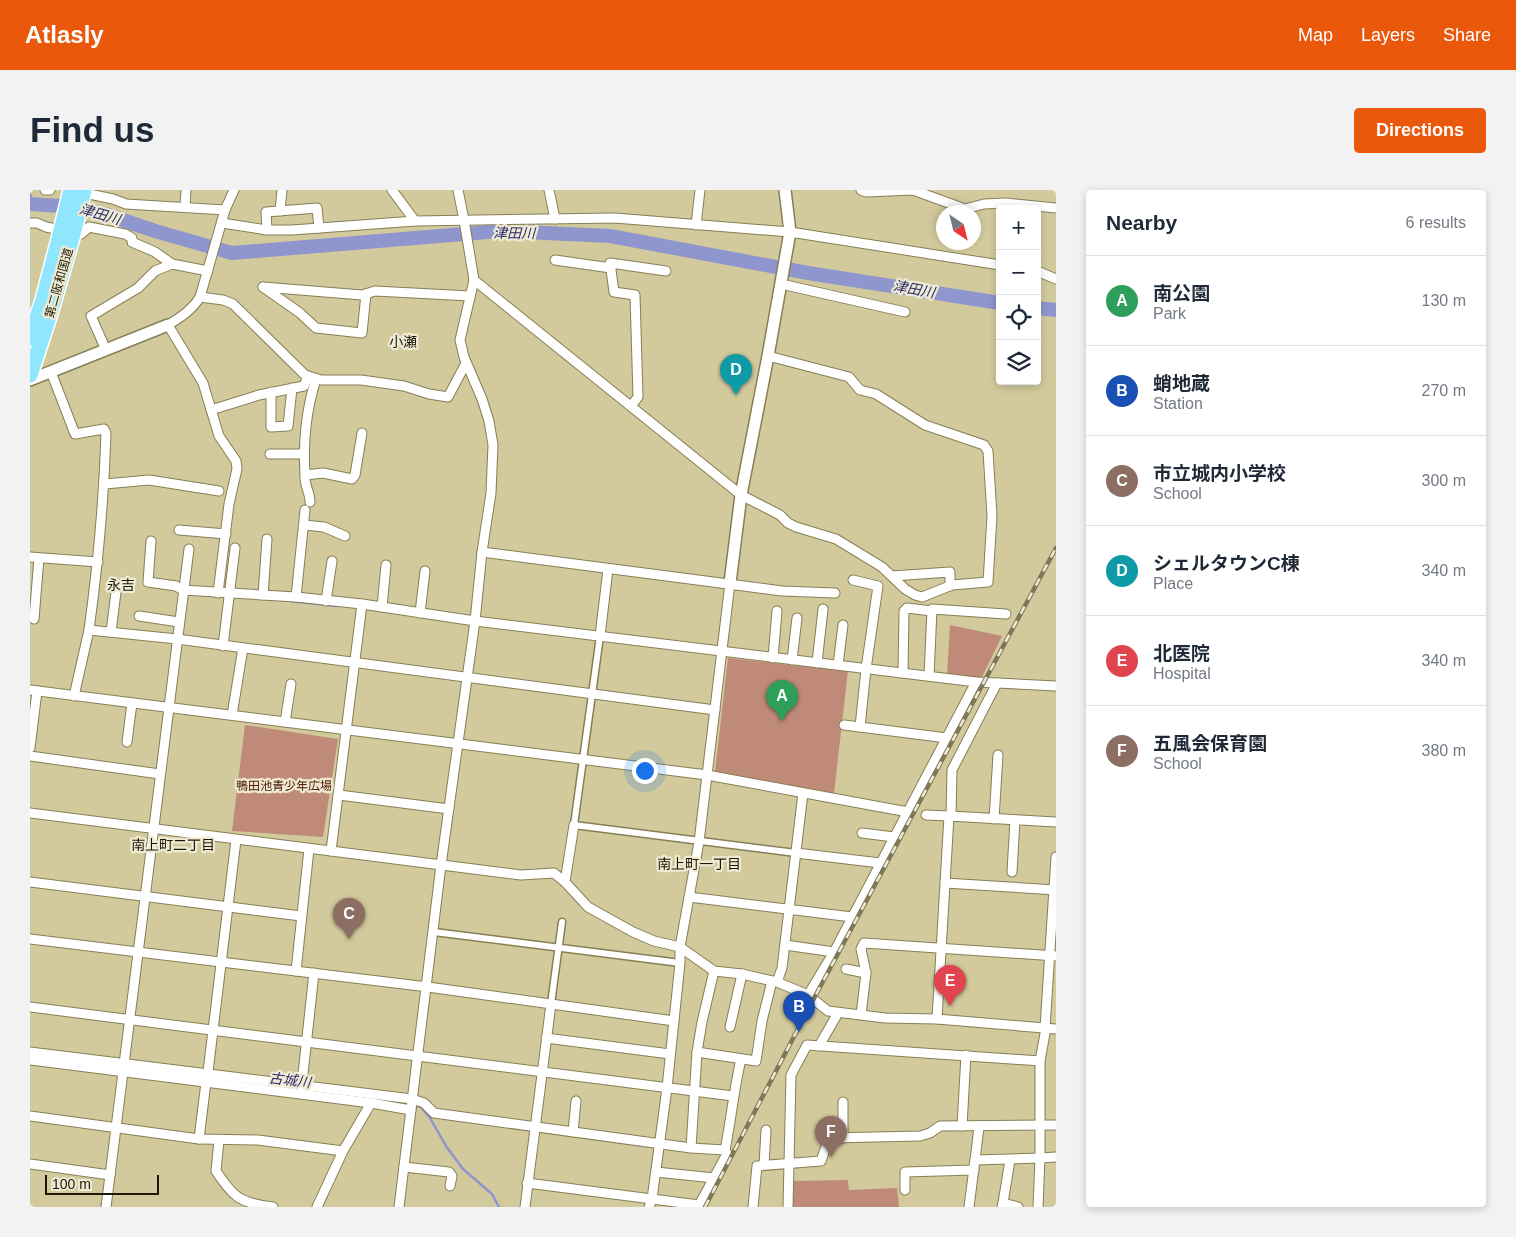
<!DOCTYPE html>
<meta charset="utf-8">
<style>
:root{--surface:#fff;--page:#f2f2f3;--text:#1f2937;--muted:#747a83;--line:#e0e1e3;--accent:#ea580c}
body{margin:0;font-family:Arial,"Noto Sans JP",sans-serif;background:var(--page);color:var(--text)}
.controls{position:absolute;right:15px;top:15px;display:grid;overflow:hidden;border-radius:5px;box-shadow:0 2px 8px #0003}
.controls button{width:45px;height:45px;display:grid;place-items:center;padding:0;border:0;border-bottom:1px solid var(--line);background:var(--surface);color:var(--text);font:25px sans-serif}
.compass{position:absolute;left:906px;top:15px;width:45px;height:45px;border-radius:50%;background:var(--surface);box-shadow:0 2px 8px #0003;rotate:145deg}
.scale{position:absolute;left:15px;bottom:12px;width:114px;box-sizing:border-box;padding-left:5px;border:2px solid #1c1807;border-top:0;font-size:14px;line-height:18px;white-space:nowrap;color:#1c1807;-webkit-text-stroke:4px #eeead3;paint-order:stroke}
.you{position:absolute;left:614px;top:580px;width:18px;height:18px;margin:-12px;border:4px solid #fff;border-radius:50%;background:#1a73e8;box-shadow:0 0 0 8px #1a73e833}
.badge{display:grid;place-items:center;width:32px;height:32px;border-radius:50%;background:var(--accent);color:#fff;font-size:16px;font-weight:700}
.pin{position:absolute;translate:-50% -41px;filter:drop-shadow(0 1px 2px #0008)}
.pin::after{content:'';position:absolute;top:26px;width:18px;height:15px;background:inherit;clip-path:polygon(0 0,100% 0,50% 100%)}
.list{margin:0;padding:0;list-style:none}
h2{display:flex;justify-content:space-between;align-items:center;height:65px;margin:0;padding:0 20px;font-size:21px}
h2 small{font-size:16px;font-weight:400;color:var(--muted)}
.list li{display:grid;grid-template-columns:32px 1fr auto;gap:15px;align-items:center;box-sizing:border-box;height:90px;padding:0 20px;border-top:1px solid var(--line)}
.list b{display:block;font-size:19px;white-space:nowrap}
.list p{margin:0;font-size:16px;white-space:nowrap;color:var(--muted)}
.list em{font-size:16px;font-style:normal;color:var(--muted)}
.icon{flex:none;width:28px;height:28px;fill:none;stroke:currentColor;stroke-width:2;stroke-linecap:round;stroke-linejoin:round}
.map{position:relative;flex:none;width:1026px;height:1017px;overflow:hidden;border-radius:5px}
header{display:flex;align-items:center;gap:30px;box-sizing:border-box;height:70px;padding:0 25px;background:var(--accent);color:#fff}
header strong{font-size:24px}
nav{display:flex;gap:28px;margin-inline-start:auto;font-size:18px}
.intro{display:flex;align-items:center;justify-content:space-between;box-sizing:border-box;height:120px;padding:0 30px}
h1{margin:0;font-size:35px}
.button{padding:12px 22px;border-radius:5px;background:var(--accent);color:#fff;font-size:18px;font-weight:700}
main{display:flex;gap:30px;padding:0 30px}
aside{flex:1;background:var(--surface);border-radius:5px;box-shadow:0 2px 8px #0003}
.map>svg:first-child{display:block}
.green{fill:#c08a78}
.lines{fill:none;stroke-linecap:round;stroke-linejoin:round}
.stream{stroke:#8f95cd;stroke-width:2.5}
.river{stroke:#8f95cd;stroke-width:14}
.pedestrian-casing{stroke:#877f54;stroke-width:9}
.minor-casing{stroke:#877f54;stroke-width:11}
.tertiary-casing{stroke:#877f54;stroke-width:14}
.trunk-casing{stroke:#fff;stroke-width:18}
.pedestrian{stroke:#fff;stroke-width:6}
.minor{stroke:#fff;stroke-width:9}
.tertiary{stroke:#fff;stroke-width:11}
.trunk{stroke:#90e6ff;stroke-width:15}
.rail-casing{stroke:#7f7858;stroke-width:4.5}
.rail{stroke:#eeead3;stroke-width:2.5;stroke-dasharray:8;stroke-linecap:butt}
.trunk-bridge-casing{stroke:#fff;stroke-width:18;stroke-linecap:butt}
.trunk-bridge{stroke:#90e6ff;stroke-width:15}
.labels{text-anchor:middle;dominant-baseline:central;stroke-width:4.5;stroke-linejoin:round;paint-order:stroke}
.street-label{font-size:12px;fill:#1c1807;stroke:#eeead3}
.park-label{font-size:12px;fill:#501803;stroke:#eeead3}
.water-label{font-size:14px;font-style:italic;fill:#2b2a6c;stroke:#eeead3}
.neighbourhood-label{font-size:14px;fill:#1c1807;stroke:#eeead3}
</style>
<header>
<strong>Atlasly</strong>
<nav><a>Map</a><a>Layers</a><a>Share</a></nav>
</header>
<div class="intro"><h1>Find us</h1><a class="button">Directions</a></div>
<main>
<div class="map">
<svg width="1026" height="1017" viewBox="0 0 1026 1017">
<rect width="100%" height="100%" fill="#d2ca9c"/>
<g class="green">
<path d="M 920,435 L 972,446 L 951,489 L 917,484 Z"/>
<path d="M 698,468 L 818,481 L 804,603 L 685,582 Z"/>
<path d="M 215,535 L 308,549 L 293,647 L 202,641 Z"/>
<path d="M 818,990 L 819,1000 L 867,998 L 869,1017 L 760,1017 L 762,991 Z"/>
</g>
<g class="lines">
<g class="stream">
<path d="M 0,4 L 3,14"/>
<path d="M 260,411 L 306,416"/>
<path d="M 354,911 L 391,917 L 400,928 L 416,956 L 433,979 L 462,1004 L 469,1017"/>
</g>
<g class="river">
<path d="M 0,14 L 47,17 L 78,25 L 125,41 L 202,63 L 470,41 L 580,46 L 778,83 L 970,113"/>
<path d="M 1007,118 L 1026,120"/>
</g>
<g class="pedestrian-casing">
<g id="pedestrian">
<path d="M 570,446 L 544,635 L 766,663"/>
<path d="M 404,742 L 650,773"/>
<path d="M 521,814 L 532,732"/>
</g>
</g>
<g class="minor-casing">
<g id="minor">
<path d="M 15,0 L 20,0"/>
<path d="M 362,0 L 385,31"/>
<path d="M 428,0 L 434,30 L 444,90 L 711,305 L 750,325 L 758,333 L 766,337 L 806,349 L 852,377 L 875,399 L 885,405 L 892,407 L 922,395 L 958,392 L 962,326 L 958,261 L 954,255 L 895,235 L 846,204 L 830,200 L 819,187 L 738,166"/>
<path d="M 519,0 L 525,29"/>
<path d="M 831,0 L 836,2 L 883,0 L 935,19 L 954,14 L 976,13 L 1026,18"/>
<path d="M 50,2 L 83,9 L 96,14 L 195,20"/>
<path d="M 155,17 L 156,0"/>
<path d="M 250,21 L 252,0"/>
<path d="M 0,33 L 7,33 L 16,37 L 51,44 L 59,37 L 95,44 L 102,48 L 102,52 L 125,62 L 142,74 L 178,81"/>
<path d="M 192,33 L 237,40 L 262,40 L 385,31 L 585,28 L 760,42 L 970,75"/>
<path d="M 666,35 L 670,0"/>
<path d="M 237,40 L 236,22 L 287,18 L 289,38"/>
<path d="M 525,70 L 581,78"/>
<path d="M 1007,81 L 1026,89"/>
<path d="M 751,94 L 875,122"/>
<path d="M 233,97 L 332,105 L 345,101 L 440,106"/>
<path d="M 233,97 L 270,123 L 286,138 L 332,143 L 336,104"/>
<path d="M 170,107 L 193,110 L 203,114 L 275,185 L 291,190 L 331,190 L 374,196 L 399,204 L 418,207 L 436,173"/>
<path d="M 76,160 L 61,126 L 108,98 L 125,81 L 142,74"/>
<path d="M 21,182 L 45,244 L 74,239 L 76,243 C 74,309 68,374 59,440"/>
<path d="M 286,189 C 276,220 273,252 275,285 L 293,283 L 322,289 L 325,285 L 332,243"/>
<path d="M 241,202 L 241,237 L 258,236 L 262,198"/>
<path d="M 601,216 L 608,207 L 605,105 L 584,102 L 580,73 L 636,81"/>
<path d="M 181,220 L 229,205 L 274,196 L 278,186"/>
<path d="M 240,264 L 274,264"/>
<path d="M 275,285 C 274,295 280,302 280,312"/>
<path d="M 75,294 L 119,290 L 189,301"/>
<path d="M 274,335 L 294,337 L 315,346"/>
<path d="M 149,340 L 196,344"/>
<path d="M 121,351 L 118,392 L 146,396 L 153,400 L 266,407 L 332,414 L 445,431 L 946,492 L 1026,496"/>
<path d="M 452,362 L 752,401 L 805,403"/>
<path d="M 0,367 L 68,372"/>
<path d="M 862,386 L 920,382 L 920,396"/>
<path d="M 823,390 L 848,396 L 836,479 L 830,537"/>
<path d="M 188,403 L 199,314 L 207,279 L 206,271 L 189,246 L 173,193 L 138,135 C 151,127 162,120 170,107 L 195,20 L 204,0"/>
<path d="M 233,405 L 237,349"/>
<path d="M 266,407 L 275,320"/>
<path d="M 296,411 L 302,371"/>
<path d="M 352,417 L 356,375"/>
<path d="M 390,423 L 395,381"/>
<path d="M 109,426 L 149,432"/>
<path d="M 4,429 L 9,368"/>
<path d="M 81,442 L 87,394"/>
<path d="M 570,446 L 578,379"/>
<path d="M 193,456 L 205,358"/>
<path d="M 743,468 L 747,421"/>
<path d="M 762,470 L 767,428"/>
<path d="M 787,473 L 793,419"/>
<path d="M 808,475 L 813,435"/>
<path d="M 873,483 L 874,421 L 877,418 L 902,421"/>
<path d="M 899,486 L 902,419 L 976,424"/>
<path d="M 0,500 L 677,585 L 878,622"/>
<path d="M 44,506 L 59,440 L 147,449 L 685,520"/>
<path d="M 202,525 L 213,458"/>
<path d="M 255,532 L 261,494"/>
<path d="M 814,535 L 917,548"/>
<path d="M 97,552 L 102,513"/>
<path d="M 0,558 L 7,501"/>
<path d="M 0,566 L 130,584"/>
<path d="M 309,605 L 419,619"/>
<path d="M 0,623 L 491,685 L 524,683 L 535,692 L 558,717 L 603,742 L 624,751 L 650,757 L 684,781 L 712,784 L 747,792 L 778,805 L 798,821 L 855,828 L 907,829 L 1026,839"/>
<path d="M 896,625 L 919,626"/>
<path d="M 921,626 L 922,580 L 967,493"/>
<path d="M 964,629 L 968,565"/>
<path d="M 832,643 L 864,647"/>
<path d="M 301,661 L 332,414"/>
<path d="M 766,663 L 850,673"/>
<path d="M 982,682 L 985,630"/>
<path d="M 0,692 L 271,726"/>
<path d="M 535,692 L 544,635"/>
<path d="M 915,693 L 1026,700"/>
<path d="M 659,707 L 822,727"/>
<path d="M 0,749 L 398,797 L 644,831"/>
<path d="M 755,755 L 804,762"/>
<path d="M 816,779 L 836,783"/>
<path d="M 266,781 L 279,659"/>
<path d="M 747,792 L 752,778 L 773,603"/>
<path d="M 778,805 L 804,762 L 946,492"/>
<path d="M 0,817 L 703,906"/>
<path d="M 831,825 L 836,783 L 831,759 L 834,753 L 1026,766"/>
<path d="M 907,829 L 919,626 L 1026,632"/>
<path d="M 700,837 L 712,784"/>
<path d="M 1015,838 L 1026,667"/>
<path d="M 1016,838 L 1010,871 L 1010,968 L 1026,967"/>
<path d="M 516,848 L 640,864"/>
<path d="M 789,856 L 808,823"/>
<path d="M 0,862 L 382,909 L 394,913 L 404,923 L 661,958 L 695,960 L 697,964 L 668,1017"/>
<path d="M 667,862 L 726,871 L 732,831 L 742,791"/>
<path d="M 0,870 L 341,913 L 381,920"/>
<path d="M 177,890 L 206,650"/>
<path d="M 271,902 L 284,783"/>
<path d="M 0,926 L 169,949 L 228,950 L 313,961"/>
<path d="M 932,936 L 936,865"/>
<path d="M 543,942 L 546,911"/>
<path d="M 813,948 L 813,912"/>
<path d="M 169,949 L 176,892"/>
<path d="M 189,950 L 186,981 C 204,1008 210,1013 243,1017"/>
<path d="M 661,958 L 667,862 L 672,832 L 684,781"/>
<path d="M 695,960 C 701,930 704,899 711,869"/>
<path d="M 945,970 L 949,937"/>
<path d="M 0,974 L 80,985"/>
<path d="M 734,975 L 736,940"/>
<path d="M 374,977 L 419,982 L 422,986 L 420,996"/>
<path d="M 626,982 L 684,988"/>
<path d="M 497,993 L 669,1015"/>
<path d="M 875,1000 L 875,982 L 944,980"/>
<path d="M 973,1013 L 980,970"/>
<path d="M 76,1017 L 159,359"/>
<path d="M 287,1017 L 313,961 L 341,913"/>
<path d="M 369,1017 L 411,675 L 445,431 L 452,362 L 461,303 L 463,255 L 459,231 L 452,209 L 434,167 L 430,150 L 444,90"/>
<path d="M 495,1017 L 521,814"/>
<path d="M 619,1017 L 622,1009 L 637,898 L 650,773 L 650,757 L 669,652 L 700,393"/>
<path d="M 723,1017 L 727,976 L 791,971 L 799,948 L 890,946 L 900,943 L 910,936 L 1026,935"/>
<path d="M 758,1017 L 761,885 L 777,855 L 1010,871"/>
<path d="M 939,1017 L 945,970 L 1010,968 L 1008,1017"/>
<path d="M 972,1017 L 973,1013 L 988,1017"/>
</g>
</g>
<g class="tertiary-casing">
<g id="tertiary">
<path d="M 0,190 L 138,135"/>
<path d="M 700,393 L 711,305 L 738,166 L 760,42 L 755,0"/>
</g>
</g>
<g class="trunk-casing">
<g id="trunk">
<path d="M 0,148 L 13,110 L 30,45"/>
<path d="M 0,185 L 19,127 L 42,48"/>
</g>
</g>
<use href="#pedestrian" class="pedestrian"/>
<use href="#minor" class="minor"/>
<use href="#tertiary" class="tertiary"/>
<use href="#trunk" class="trunk"/>
<g class="rail-casing">
<path id="rail" d="M 675,1017 L 782,812 L 1026,358"/>
</g>
<use href="#rail" class="rail"/>
<g class="trunk-bridge-casing">
<g id="trunk-bridge">
<path d="M 30,45 L 41,0"/>
<path d="M 42,48 L 54,0"/>
</g>
</g>
<use href="#trunk-bridge" class="trunk-bridge"/>
</g>
<g class="labels">
<g class="street-label">
<text transform="translate(29 93) rotate(-74)">第二阪和国道</text>
</g>
<g class="park-label">
<text x="254" y="596">鴨田池青少年広場</text>
</g>
<g class="water-label">
<text transform="translate(70 24) rotate(16)">津田川</text>
<text transform="translate(484 43) rotate(1)">津田川</text>
<text transform="translate(884 99) rotate(10)">津田川</text>
<text transform="translate(260 890) rotate(7)">古城川</text>
</g>
<g class="neighbourhood-label">
<text x="373" y="152">小瀬</text>
<text x="91" y="395">永吉</text>
<text x="143" y="655">南上町二丁目</text>
<text x="669" y="674">南上町一丁目</text>
</g>
</g>
</svg>
<div class="controls">
<button>+</button>
<button>−</button>
<button><svg class="icon" aria-label="locate" viewBox="0 0 24 24"><circle cx="12" cy="12" r="6"/><path d="M12 2v4M12 18v4M2 12h4M18 12h4"/></svg></button>
<button><svg class="icon" aria-label="layers" viewBox="0 0 24 24"><path d="M12 4l9 5-9 5-9-5zM3 14l9 5 9-5"/></svg></button>
</div>
<svg class="compass" viewBox="-18 -18 36 36"><path d="M0-13l5 13h-10z" fill="#e53935"/><path d="M0 13l5-13h-10z" fill="#747a83"/></svg>
<div class="scale">100 m</div>
<div class="you"></div>
<div class="pin badge" style="left:752px;top:531px;background:#2e9e5b">A</div>
<div class="pin badge" style="left:769px;top:842px;background:#1a4fb4">B</div>
<div class="pin badge" style="left:319px;top:749px;background:#8d6e63">C</div>
<div class="pin badge" style="left:706px;top:205px;background:#0f9aa8">D</div>
<div class="pin badge" style="left:920px;top:816px;background:#e0444e">E</div>
<div class="pin badge" style="left:801px;top:967px;background:#8d6e63">F</div>
</div>
<aside>
<h2>Nearby<small>6 results</small></h2>
<ul class="list">
<li><span class="badge" style="background:#2e9e5b">A</span><div><b>南公園</b><p>Park</p></div><em>130 m</em></li>
<li><span class="badge" style="background:#1a4fb4">B</span><div><b>蛸地蔵</b><p>Station</p></div><em>270 m</em></li>
<li><span class="badge" style="background:#8d6e63">C</span><div><b>市立城内小学校</b><p>School</p></div><em>300 m</em></li>
<li><span class="badge" style="background:#0f9aa8">D</span><div><b>シェルタウンC棟</b><p>Place</p></div><em>340 m</em></li>
<li><span class="badge" style="background:#e0444e">E</span><div><b>北医院</b><p>Hospital</p></div><em>340 m</em></li>
<li><span class="badge" style="background:#8d6e63">F</span><div><b>五風会保育園</b><p>School</p></div><em>380 m</em></li>
</ul>
</aside>
</main>
